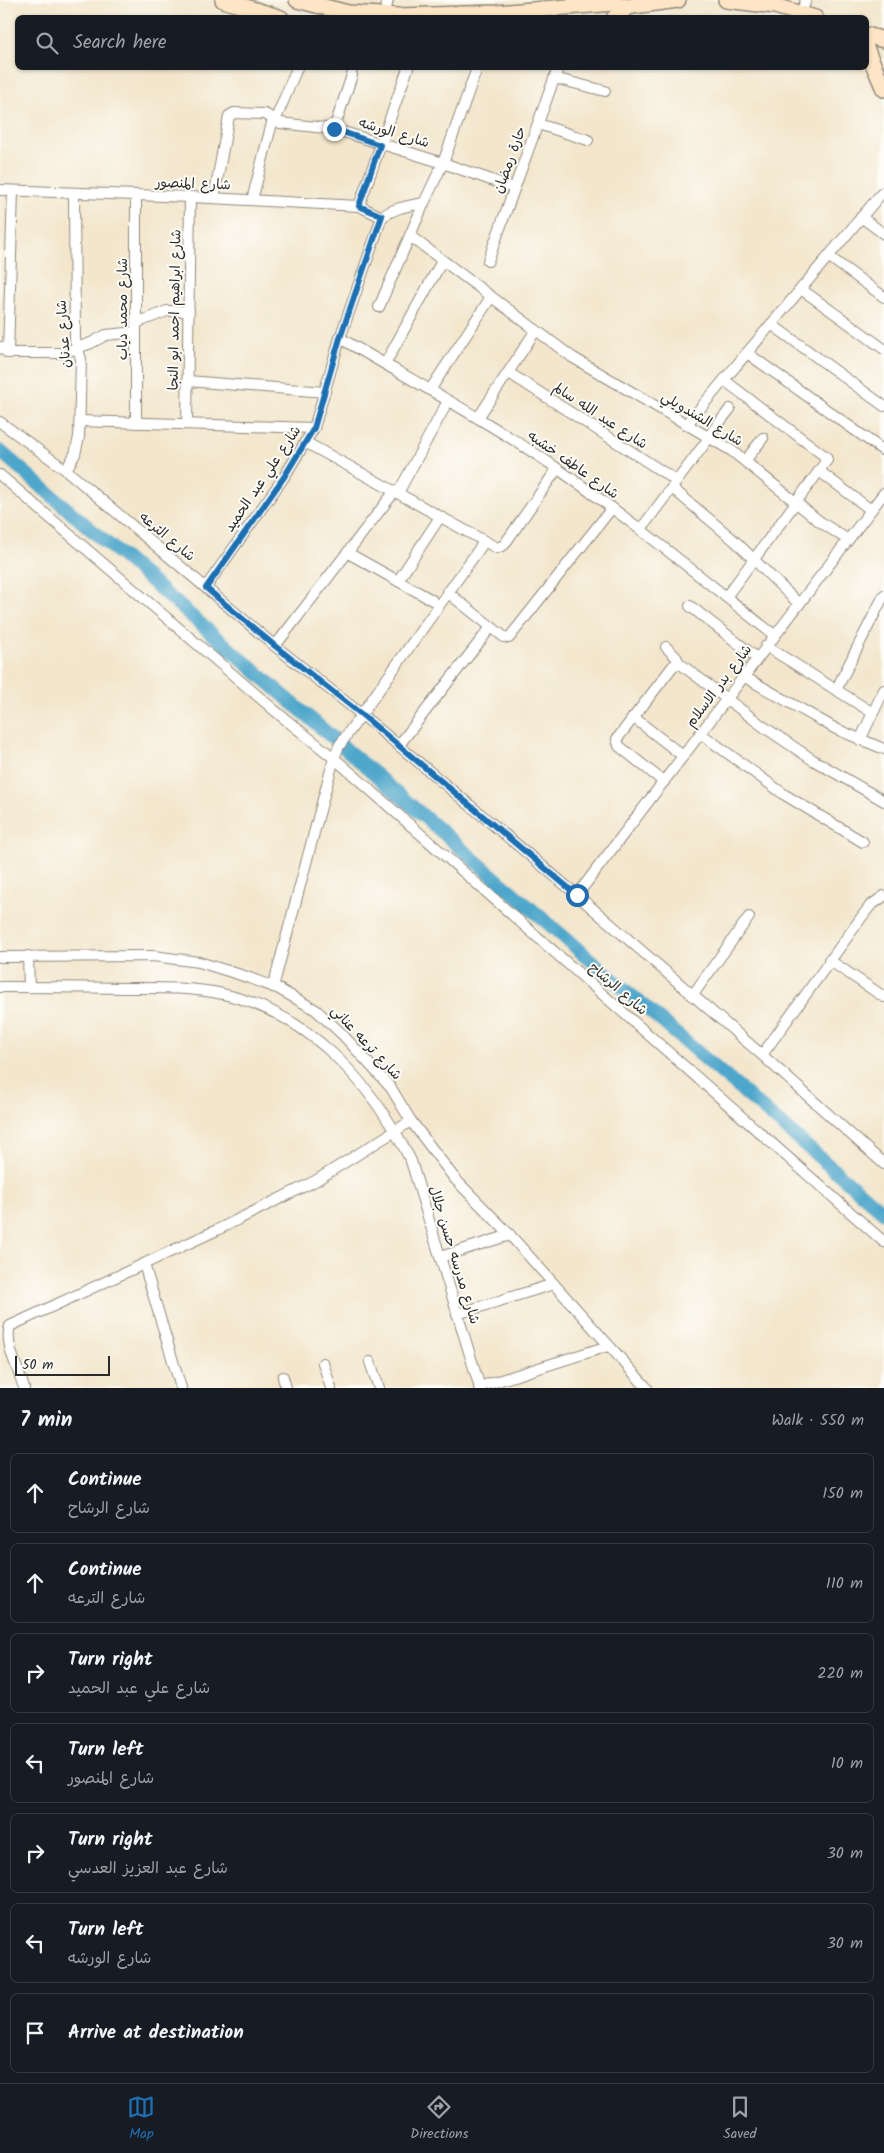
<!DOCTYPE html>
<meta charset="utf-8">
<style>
:root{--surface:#171b24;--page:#242831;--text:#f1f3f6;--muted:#9ea1a6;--line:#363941;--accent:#1f6fb2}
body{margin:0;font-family:Kalam,"Playpen Sans Arabic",sans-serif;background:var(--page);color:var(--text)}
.scale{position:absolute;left:15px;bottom:12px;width:95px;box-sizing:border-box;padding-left:5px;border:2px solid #2b2b2b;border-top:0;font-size:14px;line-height:18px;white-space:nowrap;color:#2b2b2b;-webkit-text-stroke:4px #fdfcf7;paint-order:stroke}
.stop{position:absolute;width:15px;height:15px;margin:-11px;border:4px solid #1f6fb2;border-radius:50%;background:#fff}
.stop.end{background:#1f6fb2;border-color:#fff;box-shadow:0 1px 5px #0008}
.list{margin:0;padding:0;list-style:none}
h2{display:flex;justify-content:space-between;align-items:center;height:65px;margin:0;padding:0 20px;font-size:21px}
h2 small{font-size:16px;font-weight:400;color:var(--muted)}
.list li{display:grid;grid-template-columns:32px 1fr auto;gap:15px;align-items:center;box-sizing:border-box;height:80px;margin:0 10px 10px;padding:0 10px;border:1px solid var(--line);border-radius:8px}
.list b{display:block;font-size:19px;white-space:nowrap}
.list p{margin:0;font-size:16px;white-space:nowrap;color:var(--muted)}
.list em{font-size:16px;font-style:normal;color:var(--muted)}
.icon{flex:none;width:28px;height:28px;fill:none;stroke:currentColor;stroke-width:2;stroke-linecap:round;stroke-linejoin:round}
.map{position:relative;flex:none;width:884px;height:1388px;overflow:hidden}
.search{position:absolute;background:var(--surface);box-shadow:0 1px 4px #0004;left:15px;right:15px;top:15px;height:55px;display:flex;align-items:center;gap:12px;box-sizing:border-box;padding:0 18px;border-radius:8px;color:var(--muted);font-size:19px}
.sheet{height:695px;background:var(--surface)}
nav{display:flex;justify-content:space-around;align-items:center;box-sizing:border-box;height:70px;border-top:1px solid var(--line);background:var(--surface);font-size:14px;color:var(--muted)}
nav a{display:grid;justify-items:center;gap:2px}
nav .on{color:var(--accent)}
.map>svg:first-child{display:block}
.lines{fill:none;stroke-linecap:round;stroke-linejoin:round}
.canal{stroke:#4ea6cb;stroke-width:14}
.minor-casing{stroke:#8f887c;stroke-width:12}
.secondary-casing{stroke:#8f887c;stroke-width:18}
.minor{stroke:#fff;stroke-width:10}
.secondary{stroke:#fde5c5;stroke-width:15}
.route{stroke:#1f6fb2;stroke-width:6}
.labels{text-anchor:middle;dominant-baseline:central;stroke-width:4;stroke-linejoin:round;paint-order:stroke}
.street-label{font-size:14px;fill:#2b2b2b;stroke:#fdfcf7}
</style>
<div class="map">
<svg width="884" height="1388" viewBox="0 0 884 1388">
<rect width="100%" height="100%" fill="#fdfcf7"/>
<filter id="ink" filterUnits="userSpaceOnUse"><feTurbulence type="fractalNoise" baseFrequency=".02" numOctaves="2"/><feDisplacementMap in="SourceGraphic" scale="10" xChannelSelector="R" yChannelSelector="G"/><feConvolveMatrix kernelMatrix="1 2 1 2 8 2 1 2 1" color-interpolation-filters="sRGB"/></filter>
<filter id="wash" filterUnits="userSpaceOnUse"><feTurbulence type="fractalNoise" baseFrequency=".0096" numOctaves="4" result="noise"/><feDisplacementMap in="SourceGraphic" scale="20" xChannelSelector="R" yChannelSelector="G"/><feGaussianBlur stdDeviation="1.12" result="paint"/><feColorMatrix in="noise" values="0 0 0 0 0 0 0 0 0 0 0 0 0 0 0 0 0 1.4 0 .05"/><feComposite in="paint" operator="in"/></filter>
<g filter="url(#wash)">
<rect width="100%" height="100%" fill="#f3e6cc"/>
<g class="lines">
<path class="canal" d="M 0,451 L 884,1213"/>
</g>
</g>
<g filter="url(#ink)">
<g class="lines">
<g class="minor-casing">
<g id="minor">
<path d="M 801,13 L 806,0"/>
<path d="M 384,16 L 388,0"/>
<path d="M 554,78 L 605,91"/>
<path d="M 275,121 L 297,68"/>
<path d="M 538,124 L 588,140"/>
<path d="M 334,129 L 352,75"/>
<path d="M 0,190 L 190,197 L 359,206 L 382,217"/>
<path d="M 136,196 L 136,423"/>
<path d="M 214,198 L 229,116 L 234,113 L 265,114 L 280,123 L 334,129 L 443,163 L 514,188"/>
<path d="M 252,200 L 273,119"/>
<path d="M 359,206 L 408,68"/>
<path d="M 861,217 L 884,234"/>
<path d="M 410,236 L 572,357 L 732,451 L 819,521 L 848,540"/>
<path d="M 828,256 L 884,297"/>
<path d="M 488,261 L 558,68"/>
<path d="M 801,289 L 884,349"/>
<path d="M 379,307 L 424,203"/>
<path d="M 136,323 L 167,311 L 189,311"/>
<path d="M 771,324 L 884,406"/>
<path d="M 340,338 C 413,381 488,421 558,469 C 633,521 703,579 774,635"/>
<path d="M 0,347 L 8,353 L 63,353 L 91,343 L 106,335 L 136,332"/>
<path d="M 8,353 L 13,191"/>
<path d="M 747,353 L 884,451"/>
<path d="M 385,364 L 442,261"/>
<path d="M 509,373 L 677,481"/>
<path d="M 724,380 L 826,457 L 827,460 L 819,471 L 871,510"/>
<path d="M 188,381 L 325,392"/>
<path d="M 430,390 L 491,297"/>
<path d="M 478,418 L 536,330"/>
<path d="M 80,421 L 314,428"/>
<path d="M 0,422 L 66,470 L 275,646 L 361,714 L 577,895 L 762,1055 L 884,1164"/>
<path d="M 187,424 L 190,197"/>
<path d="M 687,424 L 881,194 L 884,192"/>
<path d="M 708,437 L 730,409"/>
<path d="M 305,442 L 497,548 L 504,545 L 557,469"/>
<path d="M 745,461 L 763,438"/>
<path d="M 66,470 L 75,454 L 79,437 L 81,359 L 75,340 L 74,194"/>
<path d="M 0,475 L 280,715 L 334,758 L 884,1242"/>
<path d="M 672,488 L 735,541 L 799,604"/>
<path d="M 398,493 L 448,401"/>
<path d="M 641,529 L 709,438"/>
<path d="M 348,553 L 432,600"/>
<path d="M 398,581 L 440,517"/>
<path d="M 206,587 L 284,477 L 314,428 L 340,338 L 382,217 C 395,207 409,206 424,203 L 443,163 L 477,68"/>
<path d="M 447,592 L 504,637 L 509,638 L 612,508"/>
<path d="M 726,597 L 819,471"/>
<path d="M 690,606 L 757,658"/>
<path d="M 275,646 L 395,491"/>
<path d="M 766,646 L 873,713"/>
<path d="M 666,647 L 676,657 L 679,663"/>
<path d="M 743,676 L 836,729 L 884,749"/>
<path d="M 836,690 L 884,595"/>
<path d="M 633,717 L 683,756"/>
<path d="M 700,733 L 785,795 L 863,842"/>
<path d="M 860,740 L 884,690"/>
<path d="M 399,745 L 491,627"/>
<path d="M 664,782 L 619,746 L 617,739 L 673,666 L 679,663 L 764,727 L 813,760 L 884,801"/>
<path d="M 577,895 L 884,493"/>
<path d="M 28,956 L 29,987"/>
<path d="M 0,957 L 153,956 L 199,962 L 241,975 L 277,988 L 316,1010 L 342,1034 L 391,1088 L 411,1121 L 455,1179 L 510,1235 L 647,1388"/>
<path d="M 829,960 L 884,997"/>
<path d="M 0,987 C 40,987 81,987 121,988 C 155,988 189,987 223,994 C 310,1014 372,1083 411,1161 L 480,1388"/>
<path d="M 273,987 L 334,758 L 339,746 L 484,542"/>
<path d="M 692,996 L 749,917"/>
<path d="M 762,1055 L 861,918 L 870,906 L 884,896"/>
<path d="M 440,1257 L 510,1235"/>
<path d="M 144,1264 L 181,1388"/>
<path d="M 457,1314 L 554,1284"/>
<path d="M 370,1362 L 379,1388"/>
<path d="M 323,1363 L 331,1388"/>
<path d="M 283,1377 L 286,1388"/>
<path d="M 479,1387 L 608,1346"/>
<path d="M 24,1388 C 19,1370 4,1344 10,1326 L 217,1230 L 315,1181 L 411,1121"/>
</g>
</g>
<g class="secondary-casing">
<g id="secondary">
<path d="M 223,0 L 281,18"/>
<path d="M 297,0 L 348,13 L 398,16 L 497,13 L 614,3 L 626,7 L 678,0"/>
<path d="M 726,0 L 775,6 L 815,18"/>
<path d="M 614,18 L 620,15 L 626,7"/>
<path d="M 866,35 L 884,40"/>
<path d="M 866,48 L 884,89"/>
</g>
</g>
<use href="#minor" class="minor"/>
<use href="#secondary" class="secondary"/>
</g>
</g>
<g class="lines" filter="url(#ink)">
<path class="route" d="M 334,129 L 380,145 L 359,206 L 382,216 L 340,338 L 314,428 L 284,477 L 206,588 L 275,646 L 361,714 L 577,895"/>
</g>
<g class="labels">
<g class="street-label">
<text transform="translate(394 133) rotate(17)">شارع الورشه</text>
<text transform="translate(510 160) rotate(-70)">حارة رمضان</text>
<text transform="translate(193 184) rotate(2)">شارع المنصور</text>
<text transform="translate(123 309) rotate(-90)">شارع محمد دياب</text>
<text transform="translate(175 310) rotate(-89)">شارع ابراهيم احمد ابو النجا</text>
<text transform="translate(64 334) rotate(-94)">شارع عدنان</text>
<text transform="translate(600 416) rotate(33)">شارع عبد الله سالم</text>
<text transform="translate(702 419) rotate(31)">شارع الشندويلي</text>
<text transform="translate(573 465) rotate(35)">شارع عاطف خشبه</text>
<text transform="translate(263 479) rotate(-56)">شارع علي عبد الحميد</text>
<text transform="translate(167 537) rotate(40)">شارع الترعه</text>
<text transform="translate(719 686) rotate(-53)">شارع بدر الاسلام</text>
<text transform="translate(618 989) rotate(41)">شارع الرشاح</text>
<text transform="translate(366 1043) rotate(47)">شارع ترعه عناني</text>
<text transform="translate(454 1255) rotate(73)">شارع مدرسه حسن جلال</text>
</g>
</g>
</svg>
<div class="scale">50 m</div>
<div class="stop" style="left:577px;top:895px"></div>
<div class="stop end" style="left:334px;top:129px"></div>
<div class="search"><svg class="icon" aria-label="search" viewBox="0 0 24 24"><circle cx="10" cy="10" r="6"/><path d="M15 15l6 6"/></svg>Search here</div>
</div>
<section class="sheet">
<h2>7 min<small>Walk · 550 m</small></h2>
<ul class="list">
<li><svg class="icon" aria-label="ahead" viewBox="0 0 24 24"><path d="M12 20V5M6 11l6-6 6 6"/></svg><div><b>Continue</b><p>شارع الرشاح</p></div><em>150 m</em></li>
<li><svg class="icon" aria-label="ahead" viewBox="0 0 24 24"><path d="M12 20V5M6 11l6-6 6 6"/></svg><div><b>Continue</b><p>شارع الترعه</p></div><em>110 m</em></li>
<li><svg class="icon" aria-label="right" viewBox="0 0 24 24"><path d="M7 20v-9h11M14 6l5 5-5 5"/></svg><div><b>Turn right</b><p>شارع علي عبد الحميد</p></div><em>220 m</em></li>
<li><svg class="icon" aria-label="left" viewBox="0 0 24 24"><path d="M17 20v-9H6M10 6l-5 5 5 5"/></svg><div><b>Turn left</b><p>شارع المنصور</p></div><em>10 m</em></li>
<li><svg class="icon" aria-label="right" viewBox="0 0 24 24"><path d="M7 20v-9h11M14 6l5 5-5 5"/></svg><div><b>Turn right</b><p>شارع عبد العزيز العدسي</p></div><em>30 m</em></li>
<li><svg class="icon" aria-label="left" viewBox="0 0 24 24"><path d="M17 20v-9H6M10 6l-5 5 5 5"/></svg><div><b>Turn left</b><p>شارع الورشه</p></div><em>30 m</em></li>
<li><svg class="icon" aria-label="arrive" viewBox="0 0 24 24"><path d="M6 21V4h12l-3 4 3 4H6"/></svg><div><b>Arrive at destination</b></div></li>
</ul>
</section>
<nav>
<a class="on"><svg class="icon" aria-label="map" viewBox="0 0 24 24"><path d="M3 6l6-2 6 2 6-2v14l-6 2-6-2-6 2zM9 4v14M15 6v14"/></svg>Map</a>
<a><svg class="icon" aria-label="directions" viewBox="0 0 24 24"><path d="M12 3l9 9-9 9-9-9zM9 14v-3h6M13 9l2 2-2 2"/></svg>Directions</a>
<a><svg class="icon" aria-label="saved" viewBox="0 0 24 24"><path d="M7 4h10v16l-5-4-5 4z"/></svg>Saved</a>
</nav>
